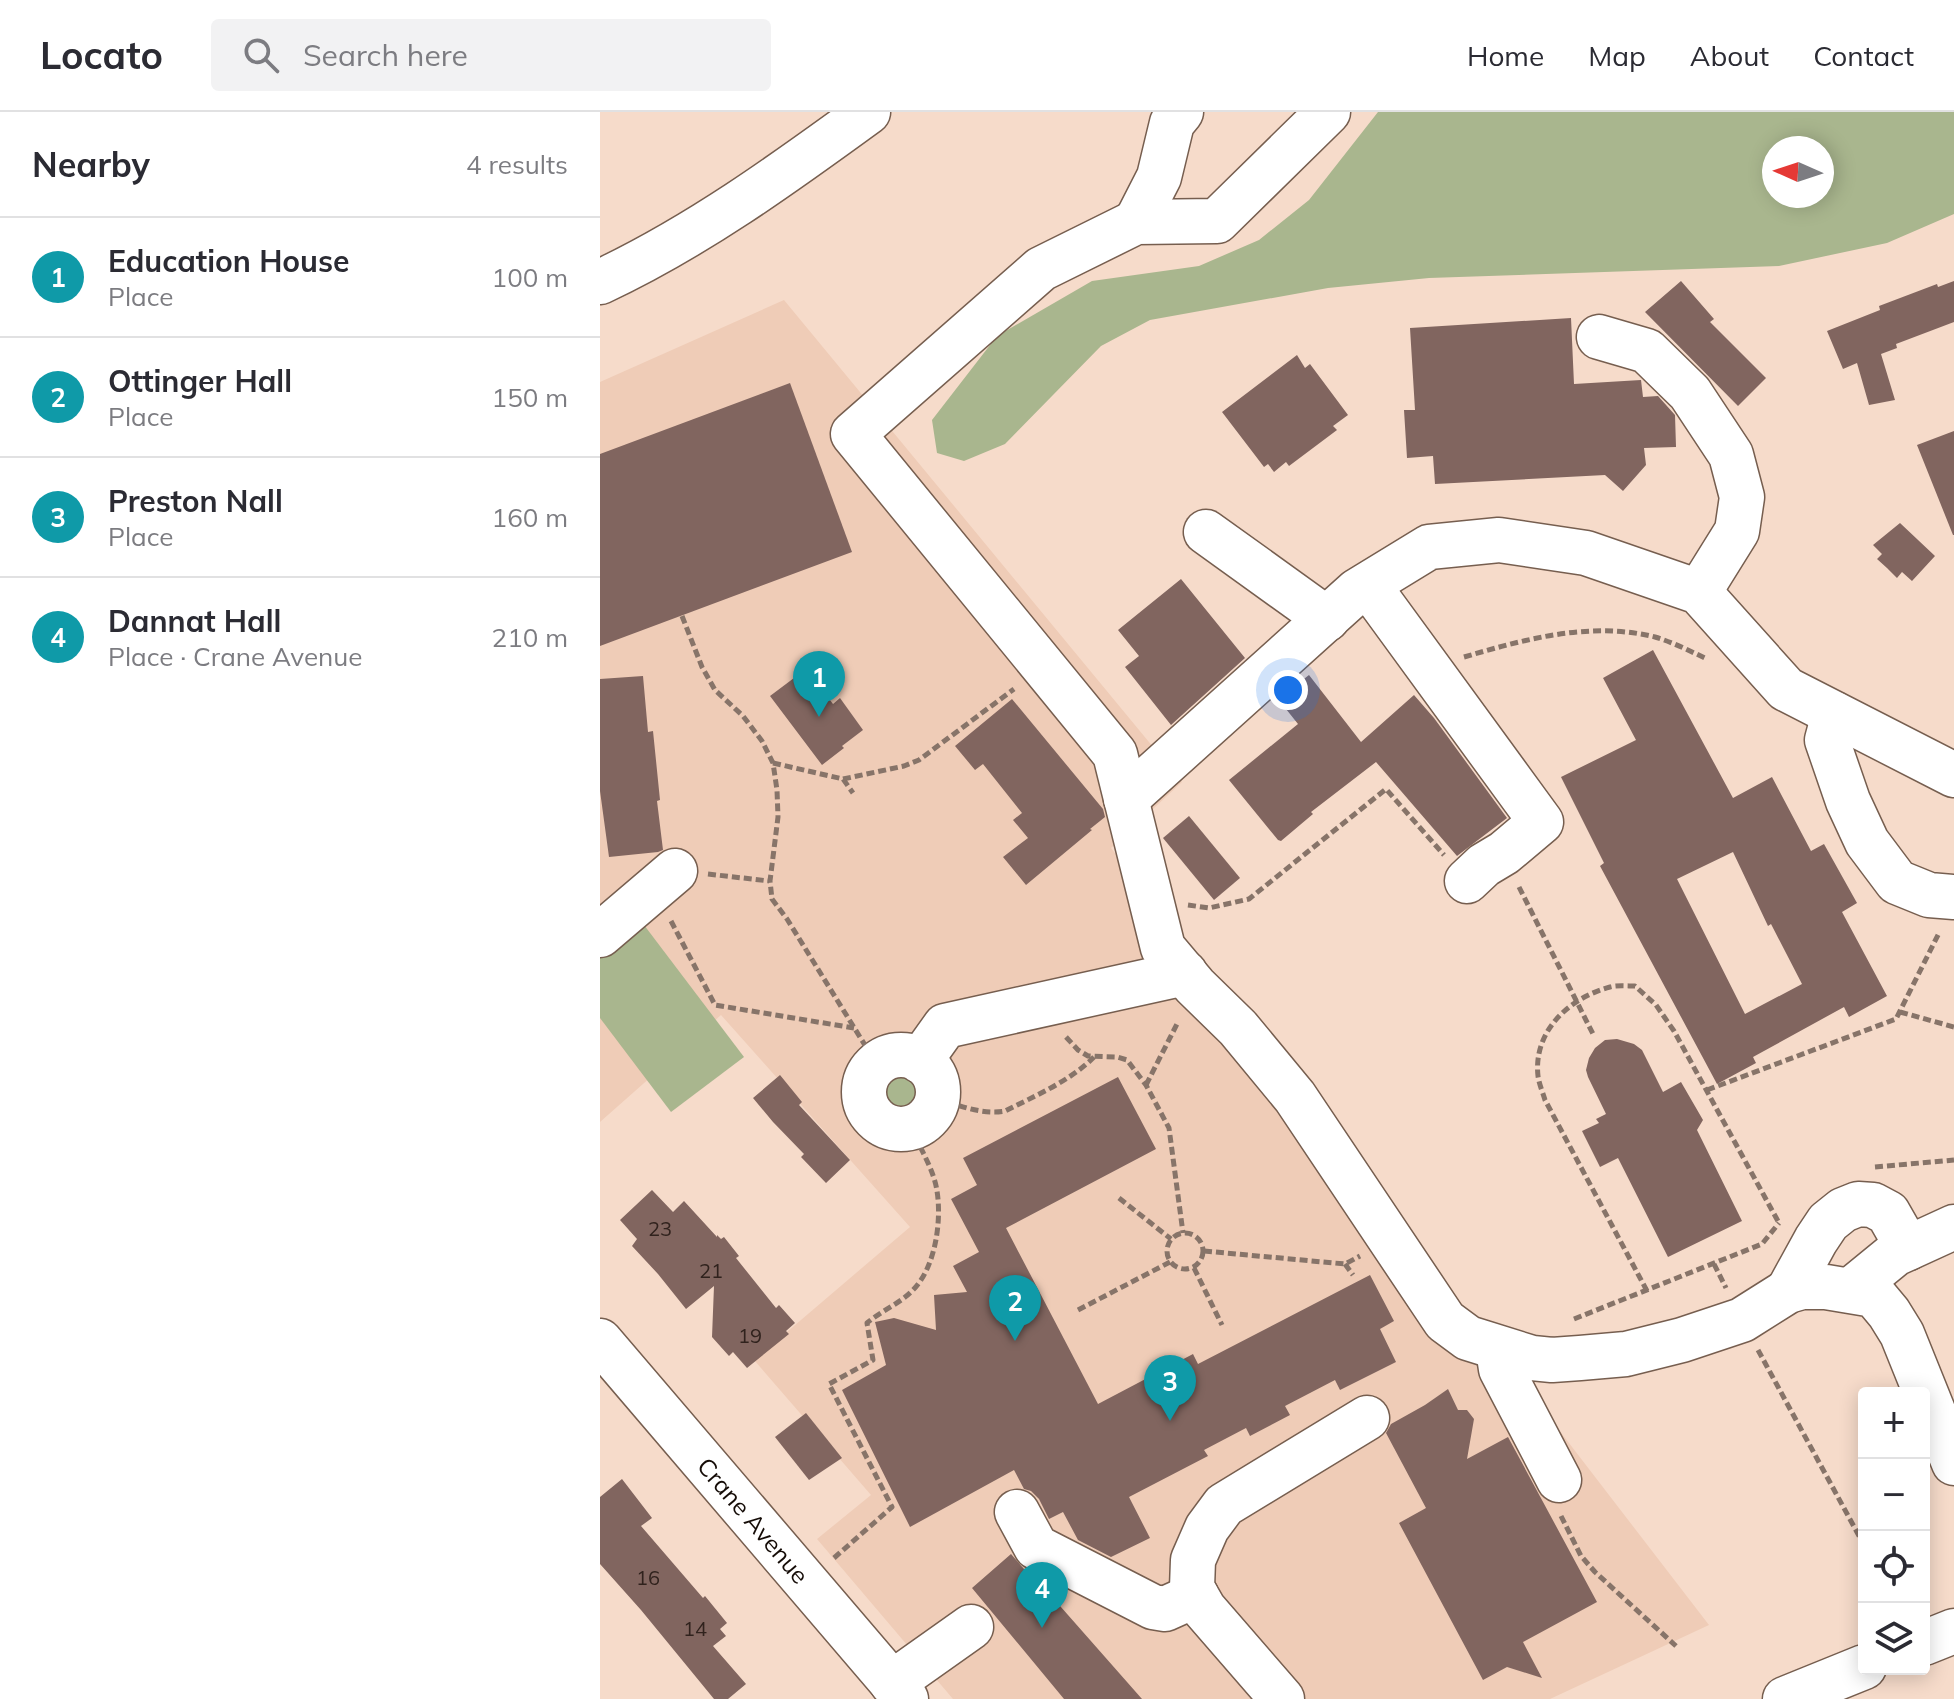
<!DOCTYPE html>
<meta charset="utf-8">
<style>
:root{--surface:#fff;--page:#f2f2f3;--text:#2b2b33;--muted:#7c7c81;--line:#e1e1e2;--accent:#7c3aed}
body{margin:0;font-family:Mulish,sans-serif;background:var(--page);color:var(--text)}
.controls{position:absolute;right:24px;bottom:24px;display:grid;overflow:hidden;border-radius:8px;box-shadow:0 4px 20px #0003}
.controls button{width:72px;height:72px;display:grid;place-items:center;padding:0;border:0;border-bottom:2px solid var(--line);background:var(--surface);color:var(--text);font:40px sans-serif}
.compass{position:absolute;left:1162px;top:24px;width:72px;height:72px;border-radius:50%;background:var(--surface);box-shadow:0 4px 20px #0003;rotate:273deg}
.you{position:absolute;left:688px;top:578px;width:28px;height:28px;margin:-20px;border:6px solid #fff;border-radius:50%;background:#1a73e8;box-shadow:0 0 0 12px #1a73e833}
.badge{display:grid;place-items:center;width:52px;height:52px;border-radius:50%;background:var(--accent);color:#fff;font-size:26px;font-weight:700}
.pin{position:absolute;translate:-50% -66px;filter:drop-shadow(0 2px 4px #0008)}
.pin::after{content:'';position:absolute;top:42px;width:28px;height:24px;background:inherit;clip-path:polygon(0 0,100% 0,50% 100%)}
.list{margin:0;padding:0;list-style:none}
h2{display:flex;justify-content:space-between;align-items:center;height:104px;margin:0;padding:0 32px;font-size:34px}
h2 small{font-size:26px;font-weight:400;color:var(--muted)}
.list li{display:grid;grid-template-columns:52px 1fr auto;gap:24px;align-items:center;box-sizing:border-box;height:120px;padding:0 32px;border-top:2px solid var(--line)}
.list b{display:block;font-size:30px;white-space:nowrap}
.list p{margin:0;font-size:26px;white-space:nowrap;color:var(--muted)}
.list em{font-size:26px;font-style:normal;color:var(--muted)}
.icon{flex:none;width:44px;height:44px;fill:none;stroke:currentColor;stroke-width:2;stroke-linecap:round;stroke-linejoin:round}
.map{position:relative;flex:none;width:1354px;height:1587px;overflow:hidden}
header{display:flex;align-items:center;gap:48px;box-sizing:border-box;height:112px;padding:0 40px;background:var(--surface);border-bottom:2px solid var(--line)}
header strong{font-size:38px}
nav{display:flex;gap:44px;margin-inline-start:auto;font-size:28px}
.search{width:560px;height:72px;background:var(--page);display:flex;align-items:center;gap:20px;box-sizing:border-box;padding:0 28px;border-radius:8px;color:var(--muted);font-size:30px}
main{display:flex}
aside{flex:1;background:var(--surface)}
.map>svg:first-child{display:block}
.built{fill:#efccb7}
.green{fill:#a9b68e;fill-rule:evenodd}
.building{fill:#81655f;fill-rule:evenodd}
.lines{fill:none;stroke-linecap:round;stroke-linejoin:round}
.minor-casing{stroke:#765e4f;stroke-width:47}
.major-casing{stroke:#765e4f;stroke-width:47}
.path{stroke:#877469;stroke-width:5;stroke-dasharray:8 4;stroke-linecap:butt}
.minor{stroke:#fff;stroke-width:44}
.major{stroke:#fff;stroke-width:44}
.labels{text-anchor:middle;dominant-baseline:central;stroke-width:6;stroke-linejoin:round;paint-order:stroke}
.number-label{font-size:20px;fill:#30221d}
.street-label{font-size:24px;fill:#150c07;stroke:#f6dbca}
</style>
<header>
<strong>Locato</strong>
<div class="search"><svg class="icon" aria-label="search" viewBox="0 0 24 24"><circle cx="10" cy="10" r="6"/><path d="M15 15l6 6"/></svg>Search here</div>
<nav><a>Home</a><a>Map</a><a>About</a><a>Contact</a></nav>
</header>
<main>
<aside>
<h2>Nearby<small>4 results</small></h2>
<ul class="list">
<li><span class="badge" style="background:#0f9aa8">1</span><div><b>Education House</b><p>Place</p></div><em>100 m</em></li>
<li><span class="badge" style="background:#0f9aa8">2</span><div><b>Ottinger Hall</b><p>Place</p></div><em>150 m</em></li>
<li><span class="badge" style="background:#0f9aa8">3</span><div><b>Preston Nall</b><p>Place</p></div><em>160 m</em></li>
<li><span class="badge" style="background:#0f9aa8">4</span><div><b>Dannat Hall</b><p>Place · Crane Avenue</p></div><em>210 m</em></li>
</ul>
</aside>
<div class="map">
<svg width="1354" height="1587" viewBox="0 0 1354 1587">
<rect width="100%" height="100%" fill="#f6dbca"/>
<path class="built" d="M 184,188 L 582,670 L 511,736 L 1109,1513 L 950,1587 L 353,1587 L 217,1427 L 271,1383 L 154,1248 L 310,1115 L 121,903 L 0,1010 L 0,270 Z"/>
<g class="green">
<path d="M 778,0 L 1354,0 L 1354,102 L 1287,131 L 1179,154 L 829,166 L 728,176 L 550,208 L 501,234 L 405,332 L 364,349 L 337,341 L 332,308 L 397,224 L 492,169 L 599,154 L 659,128 L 709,88 ZM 1174,36 L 1222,36 L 1222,84 L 1174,84 Z"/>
<path d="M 41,809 L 144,945 L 71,1000 L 0,906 L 0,840 Z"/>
<circle cx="300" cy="982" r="24"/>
</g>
<g class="building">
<path d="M 1081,169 L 1114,207 L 1110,210 L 1166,266 L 1138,294 L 1045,200 Z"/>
<path d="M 1354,169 L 1354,210 L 1296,232 L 1297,236 L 1281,242 L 1295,288 L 1269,293 L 1257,251 L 1243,257 L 1227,219 L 1280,198 L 1279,194 L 1337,172 L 1338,175 Z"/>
<path d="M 971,206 L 974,272 L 1041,268 L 1043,285 L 1058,284 L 1075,303 L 1076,335 L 1044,336 L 1046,353 L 1023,379 L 1005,363 L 835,372 L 833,344 L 807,346 L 804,298 L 815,298 L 810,216 Z"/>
<path d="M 697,243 L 705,256 L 710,252 L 748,303 L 733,314 L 737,318 L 689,354 L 686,350 L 674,360 L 668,352 L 664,355 L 622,300 Z"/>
<path d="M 190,271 L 252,440 L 0,534 L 0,342 Z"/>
<path d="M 1354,319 L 1354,423 L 1353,423 L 1317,333 Z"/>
<path d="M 1300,411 L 1335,444 L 1312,469 L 1302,460 L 1297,466 L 1287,456 L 1277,447 L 1282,442 L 1273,433 Z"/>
<path d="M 581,467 L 645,546 L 571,613 L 525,555 L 539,544 L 518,518 Z"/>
<path d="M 1053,538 L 1133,686 L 1172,665 L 1211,739 L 1224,732 L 1257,791 L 1242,800 L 1287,884 L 1249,905 L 1244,895 L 1153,945 L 1156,951 L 1117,972 L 1000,754 L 1004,751 L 961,665 L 1036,628 L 1003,566 ZM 1133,740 L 1168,814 L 1171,812 L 1202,872 L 1145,902 L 1077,767 Z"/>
<path d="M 206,557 L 233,592 L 240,586 L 263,618 L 242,634 L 244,636 L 222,653 L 170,584 Z"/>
<path d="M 709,563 L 761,630 L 814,583 L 834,606 L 907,706 L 857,744 L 776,650 L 711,700 L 713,702 L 681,729 L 678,728 L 629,668 L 698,612 L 678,587 Z"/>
<path d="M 43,564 L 48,620 L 53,619 L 60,688 L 57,689 L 63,738 L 58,740 L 9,745 L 0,679 L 0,567 Z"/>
<path d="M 412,587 L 503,697 L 505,705 L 490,717 L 492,718 L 426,773 L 403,745 L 428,726 L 413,708 L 422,701 L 383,652 L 375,658 L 355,634 Z"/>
<path d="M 589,704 L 640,766 L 614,788 L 563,726 Z"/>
<path d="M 1017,927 L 1034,932 L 1042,938 L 1063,980 L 1081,970 L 1103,1008 L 1097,1018 L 1142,1109 L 1068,1145 L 1018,1046 L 1000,1055 L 982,1019 L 999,1011 L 996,1007 L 1006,1002 L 988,965 L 986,958 L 989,946 L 995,936 L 1005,928 Z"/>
<path d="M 180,963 L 202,990 L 199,993 L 250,1048 L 226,1071 L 201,1045 L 204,1042 L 173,1010 L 153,986 Z"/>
<path d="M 518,965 L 556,1037 L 406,1116 L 498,1292 L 593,1242 L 598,1252 L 770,1163 L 794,1209 L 780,1217 L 796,1250 L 740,1278 L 735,1268 L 685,1294 L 690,1303 L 650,1324 L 646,1316 L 604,1338 L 608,1344 L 529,1385 L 550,1426 L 511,1445 L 478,1428 L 463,1400 L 449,1407 L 439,1387 L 431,1379 L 424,1377 L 414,1358 L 310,1415 L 242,1278 L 286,1253 L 275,1210 L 294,1206 L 336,1218 L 334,1183 L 367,1180 L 353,1154 L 379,1140 L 351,1087 L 377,1073 L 363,1046 Z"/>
<path d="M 52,1078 L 73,1100 L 84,1089 L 117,1125 L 117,1123 L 121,1127 L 124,1125 L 139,1144 L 136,1146 L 176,1196 L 179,1193 L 195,1211 L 186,1219 L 189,1222 L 147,1256 L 133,1240 L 129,1244 L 112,1225 L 114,1174 L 86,1197 L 58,1162 L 32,1134 L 37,1127 L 20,1108 Z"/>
<path d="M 848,1277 L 858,1298 L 867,1298 L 874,1307 L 867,1347 L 908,1325 L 997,1490 L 923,1530 L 942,1566 L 907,1555 L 883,1568 L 799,1411 L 826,1396 L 786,1321 L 791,1312 L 825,1293 Z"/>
<path d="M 206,1301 L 242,1346 L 209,1368 L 175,1325 Z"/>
<path d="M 22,1367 L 52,1406 L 41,1414 L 103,1486 L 105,1484 L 127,1511 L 120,1517 L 126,1524 L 113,1534 L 146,1572 L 128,1587 L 114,1587 L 41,1498 L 0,1452 L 0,1385 Z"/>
<path d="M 411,1442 L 424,1457 L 431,1461 L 542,1587 L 464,1587 L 372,1476 Z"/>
</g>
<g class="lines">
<g class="minor-casing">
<g id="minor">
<path d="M 728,0 L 617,109 L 536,110 L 441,157 L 253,322 L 515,642 L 563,836 L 595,874 L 638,916 L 695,985 L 845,1209 L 868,1226 L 932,1246 L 952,1248 L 980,1246 L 1026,1242 L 1082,1228 L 1142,1208 L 1188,1179 L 1202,1175 L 1226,1175 L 1274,1183 L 1289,1201 L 1302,1222 L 1354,1351"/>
<path d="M 536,110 L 559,65 L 572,11 L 581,0"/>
<path d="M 999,225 L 1047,239 L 1090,281 L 1131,343 L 1142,385 L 1137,419 L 1099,480"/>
<path d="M 606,420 L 727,507"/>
<path d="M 768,473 L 941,710 L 904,741 L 884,753 L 867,769"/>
<path d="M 1234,602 L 1227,628 L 1248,689 L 1267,730 L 1297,770 L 1329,783 L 1354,785"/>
<path d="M 526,687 L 757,479 L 829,435 L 899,428 L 986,441 L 1099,480 L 1186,577 L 1354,663"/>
<path d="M 0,823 L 75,759"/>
<circle cx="301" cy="980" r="37"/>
<path d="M 320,949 L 345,914 L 585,861"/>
<path d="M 1251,1178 L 1295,1142 L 1354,1115"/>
<path d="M 1188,1179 L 1216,1128 L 1228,1110 L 1243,1098 L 1258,1092 L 1273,1093 L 1288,1101 L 1308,1136"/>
<path id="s1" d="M 0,1229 L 306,1587"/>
<path d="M 898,1237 L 901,1257 L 959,1368"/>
<path d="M 417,1400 L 436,1435 L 553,1495 L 565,1497 L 596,1483"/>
<path d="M 292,1571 L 371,1515"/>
<path d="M 682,1587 L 604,1497 L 592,1476 L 593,1448 L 607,1416 L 624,1393 L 767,1306"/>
</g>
</g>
<g class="major-casing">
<g id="major">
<path d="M 0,170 C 96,125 183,62 268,0"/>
<path d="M 1324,1531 L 1354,1519"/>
<path d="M 1185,1587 L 1264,1555"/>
</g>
</g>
<g class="path">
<path d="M 82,504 L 102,555 L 115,578 L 143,604 L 162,629 L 173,651 L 177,678 L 178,705 L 170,769 L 172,787 L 187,807 L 276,951"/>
<path d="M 864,545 C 926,527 990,509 1055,525 C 1072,530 1090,539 1107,547"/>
<path d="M 173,651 L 243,667 L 253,681"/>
<path d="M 243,667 L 304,654 L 319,648 L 414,577"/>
<path d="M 108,762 L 169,769"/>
<path d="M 919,775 L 994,924"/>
<path d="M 588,793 L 609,796 L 649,787 L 786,677 L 844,743"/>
<path d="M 71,809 L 115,893 L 254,916"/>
<path d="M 1300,900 L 1354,915"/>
<path d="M 466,925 L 478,938 L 488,944 L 517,945 L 527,948 L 546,973 L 569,1016 L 583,1121"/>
<path d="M 546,973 L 578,910"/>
<path d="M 1107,978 L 1296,907 L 1339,821"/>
<path d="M 337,984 C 355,994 384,1003 405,999 C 435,984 470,969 494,945"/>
<path d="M 1275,1055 L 1354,1048"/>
<path d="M 519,1086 L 571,1127"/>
<circle cx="585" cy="1139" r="18"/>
<path d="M 604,1139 L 745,1152 L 760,1144"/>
<path d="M 745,1152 L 753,1163"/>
<path d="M 1114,1152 L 1126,1176"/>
<path d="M 594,1156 L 622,1213"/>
<path d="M 1047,1179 L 945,988 C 943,981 939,972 938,964 C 933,919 969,886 1010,875 C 1017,873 1027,874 1035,874 L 1056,893 L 1074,919 L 1179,1111"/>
<path d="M 478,1198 L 570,1150"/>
<path d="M 974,1207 L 1162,1132 L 1179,1111"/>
<path d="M 1158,1238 L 1264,1433"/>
<path d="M 961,1404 L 981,1444 L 995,1460 L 1076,1534"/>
<path d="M 234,1446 L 292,1395 L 229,1272 L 273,1248 L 267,1211 C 281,1199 299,1192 312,1179 C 335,1157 342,1110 337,1079 C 334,1058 320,1036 311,1016"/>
</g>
<use href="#minor" class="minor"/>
<use href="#major" class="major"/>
</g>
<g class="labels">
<g class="number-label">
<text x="60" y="1116">23</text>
<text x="111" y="1158">21</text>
<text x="150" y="1223">19</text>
<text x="48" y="1465">16</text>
<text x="95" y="1516">14</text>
</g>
<g class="street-label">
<text stroke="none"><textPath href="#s1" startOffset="236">Crane Avenue</textPath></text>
</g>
</g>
</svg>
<div class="controls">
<button>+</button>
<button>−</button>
<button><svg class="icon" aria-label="locate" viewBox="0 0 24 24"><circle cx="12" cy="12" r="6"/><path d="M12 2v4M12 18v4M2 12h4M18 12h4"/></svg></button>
<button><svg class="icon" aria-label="layers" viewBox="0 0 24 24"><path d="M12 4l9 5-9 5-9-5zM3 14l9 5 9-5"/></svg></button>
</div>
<svg class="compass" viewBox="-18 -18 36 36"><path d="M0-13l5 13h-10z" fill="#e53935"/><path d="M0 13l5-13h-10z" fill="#7c7c81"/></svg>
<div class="you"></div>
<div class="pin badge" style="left:219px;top:605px;background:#0f9aa8">1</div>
<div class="pin badge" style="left:415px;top:1229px;background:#0f9aa8">2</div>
<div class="pin badge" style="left:570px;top:1309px;background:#0f9aa8">3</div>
<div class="pin badge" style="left:442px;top:1516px;background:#0f9aa8">4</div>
</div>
</main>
